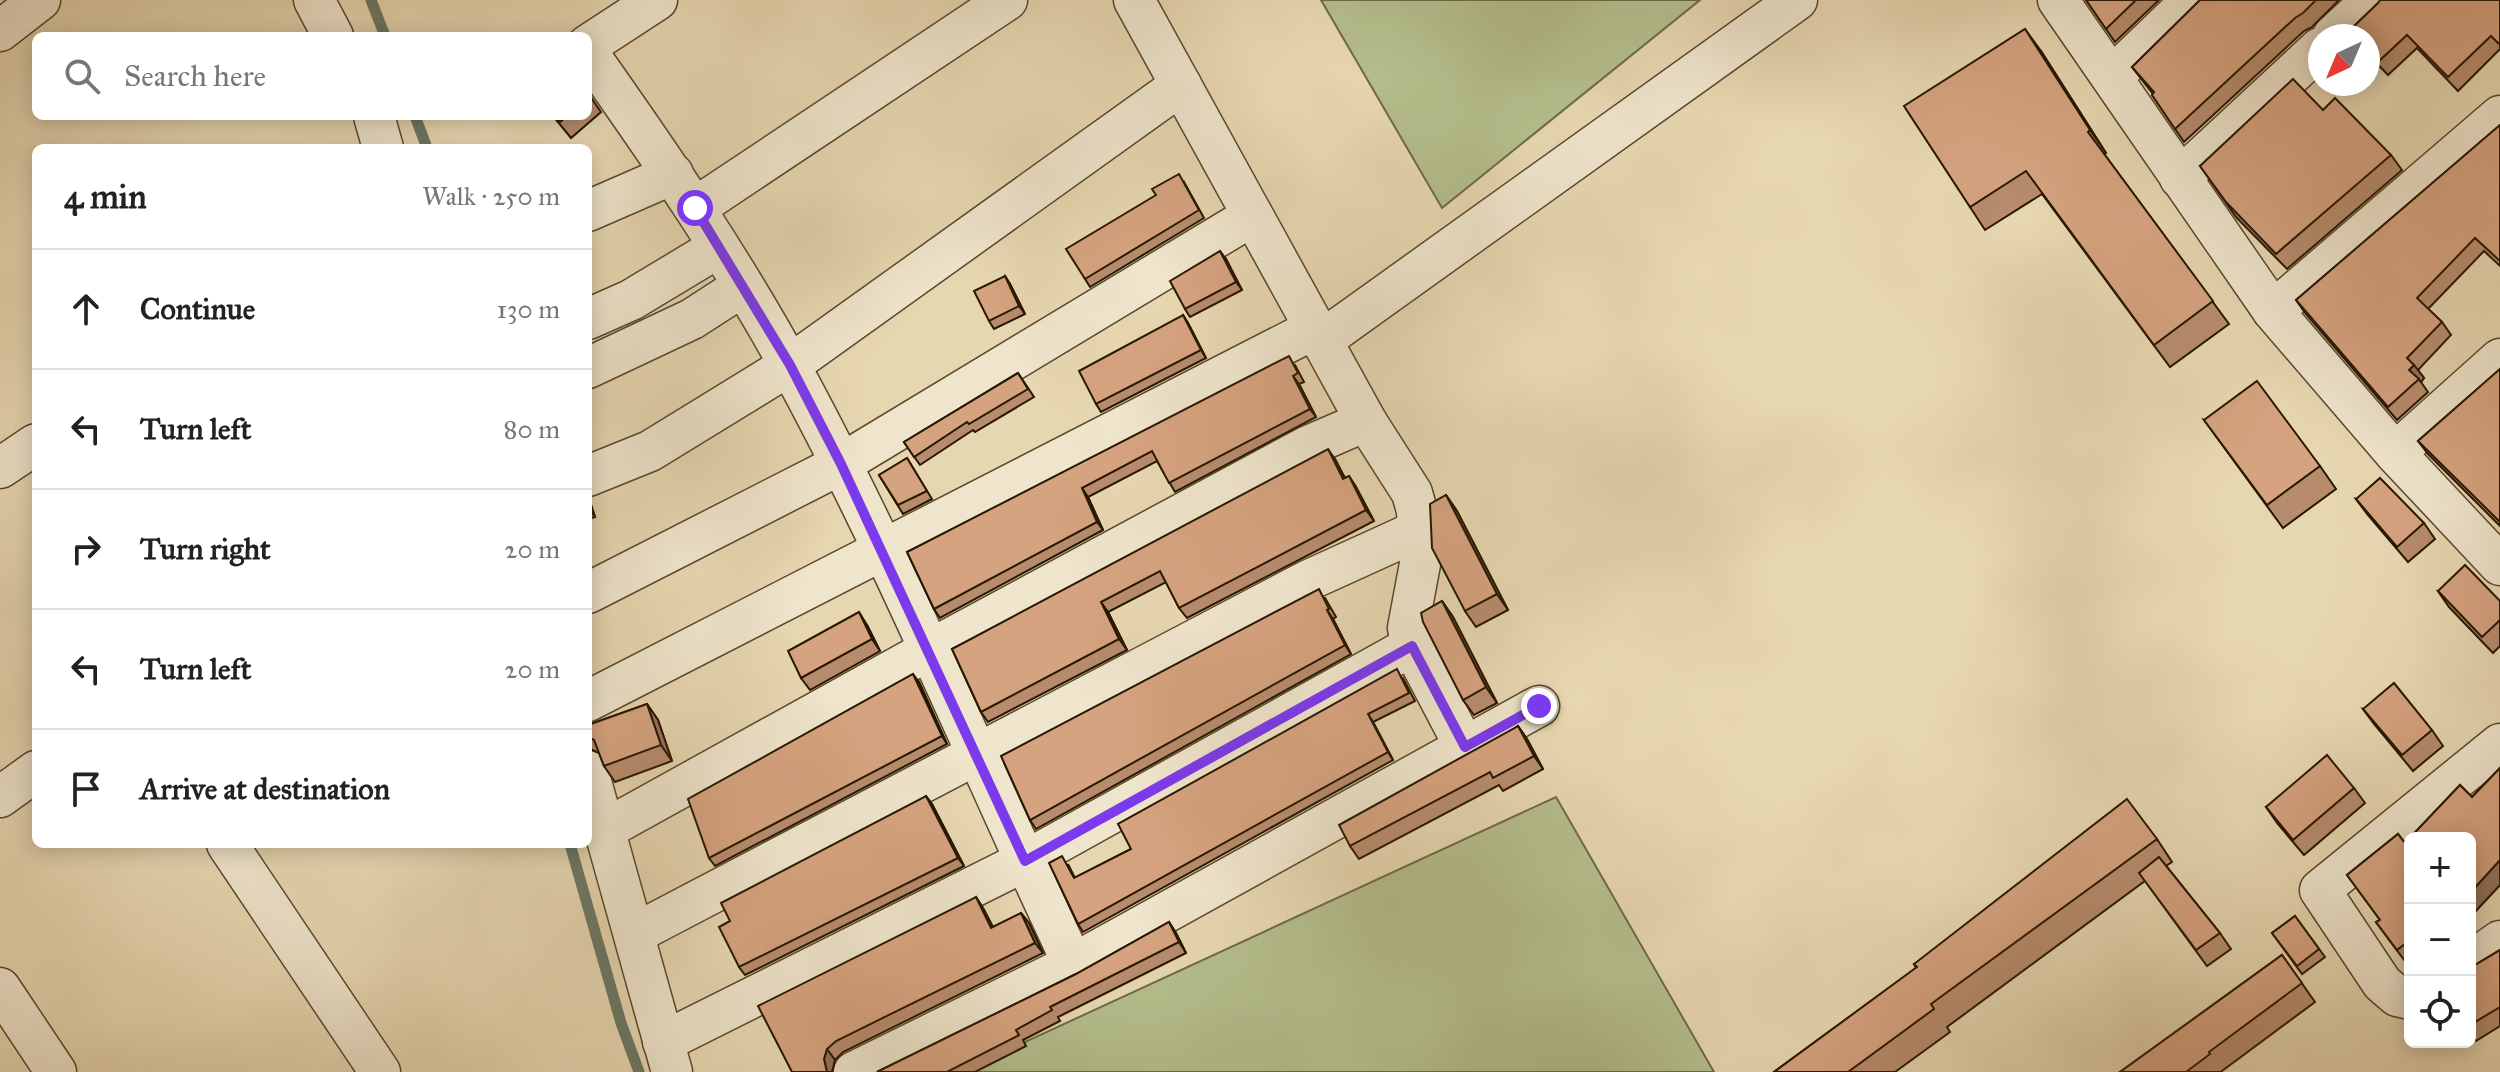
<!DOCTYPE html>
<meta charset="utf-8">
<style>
:root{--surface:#fff;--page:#f6f6f6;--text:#222;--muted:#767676;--line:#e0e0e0}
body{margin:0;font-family:"IM FELL Great Primer",serif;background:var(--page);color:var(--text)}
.controls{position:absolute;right:24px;bottom:24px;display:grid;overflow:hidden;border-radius:12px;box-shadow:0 4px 20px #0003}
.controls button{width:72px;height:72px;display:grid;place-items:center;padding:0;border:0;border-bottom:2px solid var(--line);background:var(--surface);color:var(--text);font:40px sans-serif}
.compass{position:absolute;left:2308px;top:24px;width:72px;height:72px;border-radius:50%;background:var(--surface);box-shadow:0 4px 20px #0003;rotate:224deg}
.stop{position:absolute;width:24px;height:24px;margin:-18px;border:6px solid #7c3aed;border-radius:50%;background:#fff}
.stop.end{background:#7c3aed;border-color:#fff;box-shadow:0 2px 8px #0008}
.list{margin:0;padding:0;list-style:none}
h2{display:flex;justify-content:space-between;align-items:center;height:104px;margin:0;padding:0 32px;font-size:34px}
h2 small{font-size:26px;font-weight:400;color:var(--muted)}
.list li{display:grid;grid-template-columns:52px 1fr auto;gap:24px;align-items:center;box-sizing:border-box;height:120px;padding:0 32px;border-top:2px solid var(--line)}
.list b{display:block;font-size:30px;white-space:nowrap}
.list em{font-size:26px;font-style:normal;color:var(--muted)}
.icon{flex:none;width:44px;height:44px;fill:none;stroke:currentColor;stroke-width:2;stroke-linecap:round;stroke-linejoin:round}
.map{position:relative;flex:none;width:2500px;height:1072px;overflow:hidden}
.search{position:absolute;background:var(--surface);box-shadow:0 4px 20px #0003;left:32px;top:32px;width:560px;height:88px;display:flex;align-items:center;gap:20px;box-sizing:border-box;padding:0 28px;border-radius:12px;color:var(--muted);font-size:30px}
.panel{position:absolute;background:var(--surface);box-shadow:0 4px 20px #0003;left:32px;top:144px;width:560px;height:704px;border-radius:12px}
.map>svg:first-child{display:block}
.green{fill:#b4be8c;stroke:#6e6a47;stroke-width:2}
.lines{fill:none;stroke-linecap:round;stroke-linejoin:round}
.stream{stroke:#6b7965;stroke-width:11}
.minor-casing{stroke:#58472e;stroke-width:43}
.minor{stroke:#efe5cc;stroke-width:40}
.wall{fill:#b78c6d;stroke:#281702;stroke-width:2}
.shaded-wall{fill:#957259;stroke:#281702;stroke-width:2}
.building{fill:#d5a37f;stroke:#281702;stroke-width:2}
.route{stroke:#7c3aed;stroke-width:10}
</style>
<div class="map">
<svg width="2500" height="1072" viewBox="0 0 2500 1072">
<rect width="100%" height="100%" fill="#e7d7b1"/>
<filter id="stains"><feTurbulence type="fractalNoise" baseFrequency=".0025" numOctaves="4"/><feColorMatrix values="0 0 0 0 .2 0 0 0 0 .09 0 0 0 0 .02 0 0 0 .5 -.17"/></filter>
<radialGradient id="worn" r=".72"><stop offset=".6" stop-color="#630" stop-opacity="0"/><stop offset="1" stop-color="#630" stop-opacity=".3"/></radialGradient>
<g class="green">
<path d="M 1321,0 L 1700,0 L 1442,208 Z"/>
<path d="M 1556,797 L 1714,1072 L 960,1072 Z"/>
</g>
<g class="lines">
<g class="stream">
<path d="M 371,0 L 385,36"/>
<path d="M 415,116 L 427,148"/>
<path d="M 570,844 L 621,1023 L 639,1072"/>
</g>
<g class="minor-casing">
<g id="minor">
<path d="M 314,0 L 333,36"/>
<path d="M 1134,0 L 1366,421 L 1412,493 L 1417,511 L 1420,564 L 1408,628 L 1412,646 L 1465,747"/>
<path d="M 2058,0 L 2273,311 L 2395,453 L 2500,565"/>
<path d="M 0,31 L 40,0"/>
<path d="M 2333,36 L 2372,0"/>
<path d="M 588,45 L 657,0"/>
<path d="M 588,53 C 660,155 731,258 791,368 C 896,561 979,765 1073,964"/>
<path d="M 2112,77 L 2192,0"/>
<path d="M 374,116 L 383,148"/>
<path d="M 2180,178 L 2320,48"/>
<path d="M 695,208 L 1007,0"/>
<path d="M 588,211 L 673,174"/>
<path d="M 2273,311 L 2500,116"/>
<path d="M 588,319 L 631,300 L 719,247"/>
<path d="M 1321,341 L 1797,0"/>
<path d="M 588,368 L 692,319 L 743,286"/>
<path d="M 2395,453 L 2500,359"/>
<path d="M 0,468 L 36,444"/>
<path d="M 588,476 L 650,451 L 790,365 L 1181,85"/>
<path d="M 588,593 L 841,464 L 1252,216"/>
<path d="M 588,701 L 1314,329"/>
<path d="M 588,771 L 672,1072"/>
<path d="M 0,797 L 36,771"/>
<path d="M 604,830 L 929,650 L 1308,446 L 1366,421"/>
<path d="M 227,844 L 380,1072"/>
<path d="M 634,934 L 1309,580 L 1419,530"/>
<path d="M 2470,962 L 2500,941"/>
<path d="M 0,988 L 56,1072"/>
<path d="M 2410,999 L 2397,996 L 2382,983 L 2320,890 L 2500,744"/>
<path d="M 663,1042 L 1025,861 L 1412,646"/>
<path d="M 854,1072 L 1073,964 L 1539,706"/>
</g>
</g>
<use href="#minor" class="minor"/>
</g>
<g class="wall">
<path d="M 2086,0 L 2159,0 L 2115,42 Z"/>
<path d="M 2200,0 L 2339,0 L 2312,27 L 2304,31 L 2184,142 L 2152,95 L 2153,94 L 2132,67 Z"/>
<path d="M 2500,0 L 2500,49 L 2458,91 L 2417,48 L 2388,75 L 2368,54 L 2368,36 L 2353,36 L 2349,31 L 2378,3 Z"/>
<path d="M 2041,51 L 2106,153 L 2104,154 L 2229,324 L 2170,367 L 2042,194 L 1985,230 L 1970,207 Z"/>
<path d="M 588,93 L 601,112 L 571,138 L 553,116 L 588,116 Z"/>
<path d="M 2323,110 L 2391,155 L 2402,170 L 2287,269 L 2236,217 L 2200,166 Z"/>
<path d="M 2500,125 L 2500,266 L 2484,251 L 2428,309 L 2442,322 L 2451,335 L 2418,370 L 2424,378 L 2421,382 L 2428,392 L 2397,420 L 2305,313 L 2296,300 Z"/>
<path d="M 1184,182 L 1204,218 L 1090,287 L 1085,279 Z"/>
<path d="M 1226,259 L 1242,290 L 1190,317 L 1185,309 Z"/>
<path d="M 1005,276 L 1010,284 L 1025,314 L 994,329 L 989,321 Z"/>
<path d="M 1183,315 L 1188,323 L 1206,358 L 1101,412 L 1096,404 Z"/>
<path d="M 1295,365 L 1304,382 L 1299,384 L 1316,417 L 1175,492 L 1157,461 L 1088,497 L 1103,530 L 940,618 L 934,609 L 907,552 Z"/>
<path d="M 2500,369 L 2500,526 L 2428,454 L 2418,441 Z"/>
<path d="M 1018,373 L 1034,397 L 975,432 L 973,430 L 920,465 L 904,442 Z"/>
<path d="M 2204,420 L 2320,466 L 2336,489 L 2283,528 Z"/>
<path d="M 907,458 L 932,499 L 903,514 L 879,475 Z"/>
<path d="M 1335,459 L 1345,478 L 1349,476 L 1356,487 L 1374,521 L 1187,618 L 1179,608 L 1166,582 L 1108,612 L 1127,650 L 988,722 L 981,712 L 952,649 Z"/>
<path d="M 1446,495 L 1457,511 L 1508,610 L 1476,627 L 1465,611 Z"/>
<path d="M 588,497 L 595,517 L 588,519 Z"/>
<path d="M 2356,499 L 2424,523 L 2435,539 L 2408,562 L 2367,514 Z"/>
<path d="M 2438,591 L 2500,601 L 2500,646 L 2493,653 L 2449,607 Z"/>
<path d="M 1325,598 L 1336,617 L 1333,619 L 1351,654 L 1036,829 L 1030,820 Z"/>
<path d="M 1442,601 L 1453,617 L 1497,703 L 1474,715 L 1463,700 Z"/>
<path d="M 867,625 L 880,651 L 810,690 L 801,678 Z"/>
<path d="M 1403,678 L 1415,701 L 1373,722 L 1393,760 L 1083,932 L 1078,924 L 1068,864 L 1075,878 L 1131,849 Z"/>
<path d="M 919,682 L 947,744 L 715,866 L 709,858 Z"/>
<path d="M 647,704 L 658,720 L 672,761 L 615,782 L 604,766 L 599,753 L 588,748 L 588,725 Z"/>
<path d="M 2363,709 L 2432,730 L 2443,746 L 2413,771 L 2374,724 Z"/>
<path d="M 1518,726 L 1527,739 L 1543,769 L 1503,791 L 1499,785 L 1359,859 L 1350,846 Z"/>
<path d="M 2500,768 L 2500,885 L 2472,915 L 2470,917 L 2470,838 L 2410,838 L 2410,962 L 2407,964 L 2376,922 L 2380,920 L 2347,875 L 2398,834 L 2405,843 L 2460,785 L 2472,797 Z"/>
<path d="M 2354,788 L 2365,803 L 2304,855 L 2277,823 L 2266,807 Z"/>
<path d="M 926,796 L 932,804 L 964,866 L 745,975 L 739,967 L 730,921 Z"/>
<path d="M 2157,839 L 2172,862 L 2166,866 L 2220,933 L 2231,949 L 2207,966 L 2145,881 L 1947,1027 L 1950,1032 L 1895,1072 L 1774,1072 L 1916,968 L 1914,964 Z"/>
<path d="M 976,897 L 983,908 L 993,927 L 1021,913 L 1029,923 L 1043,953 L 843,1052 L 835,1060 L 832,1072 L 792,1072 Z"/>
<path d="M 2295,916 L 2325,957 L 2302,974 L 2272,933 Z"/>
<path d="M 1169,922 L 1176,933 L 1186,953 L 1058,1017 L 1060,1021 L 1023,1040 L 1026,1046 L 975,1072 L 877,1072 L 1076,974 Z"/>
<path d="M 2500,950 L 2500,1026 L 2476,1041 L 2470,1033 L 2470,968 Z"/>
<path d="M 2282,955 L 2315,1002 L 2222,1071 L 2222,1072 L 2120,1072 Z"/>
</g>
<g class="shaded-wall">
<path d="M 2025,29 L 2041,51 L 2106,153 L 2090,130 Z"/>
<path d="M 1220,251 L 1226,259 L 1242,290 L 1236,282 Z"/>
<path d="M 1005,276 L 1010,284 L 1025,314 L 1019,306 Z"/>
<path d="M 1183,315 L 1188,323 L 1206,358 L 1201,350 Z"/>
<path d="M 2414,365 L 2424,378 L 2421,382 L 2409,370 Z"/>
<path d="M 1293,376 L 1299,384 L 1316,417 L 1310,409 Z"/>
<path d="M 1328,449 L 1335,459 L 1351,490 L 1343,479 Z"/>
<path d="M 1349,476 L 1356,487 L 1374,521 L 1366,510 Z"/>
<path d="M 1082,488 L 1088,497 L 1103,530 L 1097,522 Z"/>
<path d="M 1446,495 L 1457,511 L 1508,610 L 1497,594 Z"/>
<path d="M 588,497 L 589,498 L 595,517 L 589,509 Z"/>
<path d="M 1442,601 L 1453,617 L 1497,703 L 1486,687 Z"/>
<path d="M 1101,602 L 1108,612 L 1127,650 L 1119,639 Z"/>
<path d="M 1327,610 L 1333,619 L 1351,654 L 1345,645 Z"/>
<path d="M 859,612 L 867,625 L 880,651 L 872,639 Z"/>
<path d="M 913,674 L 919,682 L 947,744 L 942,736 Z"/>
<path d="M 647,704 L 658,720 L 672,761 L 661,745 Z"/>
<path d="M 1368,714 L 1373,722 L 1393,760 L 1388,752 Z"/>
<path d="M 1518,726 L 1527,739 L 1543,769 L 1534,756 Z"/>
<path d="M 926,796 L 932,804 L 964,866 L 958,858 Z"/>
<path d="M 2500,860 L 2500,885 L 2472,915 L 2470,912 L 2470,893 Z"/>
<path d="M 976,897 L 983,908 L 999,939 L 991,928 Z"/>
<path d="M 1021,913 L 1029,923 L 1043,953 L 1035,943 Z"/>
<path d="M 1169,922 L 1176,933 L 1186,953 L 1179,942 Z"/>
<path d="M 827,1049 L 835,1060 L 832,1072 L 826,1072 L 824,1059 Z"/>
</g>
<g class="building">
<path d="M 2086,0 L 2136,0 L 2106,29 Z"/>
<path d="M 2200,0 L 2316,0 L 2303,13 L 2295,18 L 2175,129 L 2152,95 L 2154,92 L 2132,67 Z"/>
<path d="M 2380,0 L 2500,0 L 2500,45 L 2491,36 L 2448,77 L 2407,35 L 2379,61 L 2368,50 L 2368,36 L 2354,36 L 2349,31 L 2378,3 Z"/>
<path d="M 2025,29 L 2090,130 L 2088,132 L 2213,301 L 2154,345 L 2026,171 L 1970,207 L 1904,106 Z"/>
<path d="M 2293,79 L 2323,110 L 2335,98 L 2391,155 L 2276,254 L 2226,202 L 2200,166 Z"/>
<path d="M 555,116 L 567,116 L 560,122 Z"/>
<path d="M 2500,125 L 2500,261 L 2475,238 L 2417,298 L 2442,322 L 2407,358 L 2414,365 L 2409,370 L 2419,379 L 2388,407 L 2296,300 Z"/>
<path d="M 1179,174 L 1199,210 L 1085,279 L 1066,249 L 1156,195 L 1152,189 Z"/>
<path d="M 1220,251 L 1236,282 L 1185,309 L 1170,281 Z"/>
<path d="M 1005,276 L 1019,306 L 989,321 L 974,291 Z"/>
<path d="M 1183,315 L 1201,350 L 1096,404 L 1079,371 Z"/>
<path d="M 1289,356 L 1298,373 L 1293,376 L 1310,409 L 1169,483 L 1152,451 L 1082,488 L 1097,522 L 934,609 L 907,552 Z"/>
<path d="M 2500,369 L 2500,522 L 2418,441 Z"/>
<path d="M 1018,373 L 1028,389 L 969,424 L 967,422 L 914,457 L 904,442 Z"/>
<path d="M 2257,381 L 2320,466 L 2267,505 L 2204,420 Z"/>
<path d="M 1328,449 L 1343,479 L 1349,476 L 1366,510 L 1179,608 L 1160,571 L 1101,602 L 1119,639 L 981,712 L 952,649 Z"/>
<path d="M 907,458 L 927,491 L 898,505 L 879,475 Z"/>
<path d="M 2380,478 L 2424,523 L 2397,547 L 2356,499 Z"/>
<path d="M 1446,495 L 1497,594 L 1465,611 L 1432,548 L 1430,504 Z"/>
<path d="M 2465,565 L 2500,601 L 2500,620 L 2482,637 L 2438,591 Z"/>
<path d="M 1319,589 L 1329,609 L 1327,610 L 1345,645 L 1030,820 L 1001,756 Z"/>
<path d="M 1442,601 L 1486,687 L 1463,700 L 1423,622 L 1421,613 Z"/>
<path d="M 859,612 L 872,639 L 801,678 L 788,651 Z"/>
<path d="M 1397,669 L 1409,693 L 1368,714 L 1388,752 L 1078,924 L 1049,863 L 1062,856 L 1074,878 L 1131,849 L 1118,824 Z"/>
<path d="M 913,674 L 942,736 L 709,858 L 688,799 Z"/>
<path d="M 2394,683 L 2432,730 L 2402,755 L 2363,709 Z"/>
<path d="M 647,704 L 661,745 L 604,766 L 594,740 L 588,737 L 588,725 Z"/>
<path d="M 1518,726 L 1534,756 L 1493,778 L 1490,772 L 1350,846 L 1339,825 Z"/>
<path d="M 2327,755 L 2354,788 L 2293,840 L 2266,807 Z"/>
<path d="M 2500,768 L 2500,860 L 2470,893 L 2470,838 L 2410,838 L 2410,940 L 2397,950 L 2376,922 L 2380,920 L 2347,875 L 2398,834 L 2405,843 L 2460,785 L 2472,797 Z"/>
<path d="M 926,796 L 958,858 L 739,967 L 719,927 L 730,921 L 721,903 Z"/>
<path d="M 2127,799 L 2157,839 L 1931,1004 L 1934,1009 L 1848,1072 L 1774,1072 L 1917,967 L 1914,964 Z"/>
<path d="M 2159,857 L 2220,933 L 2196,950 L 2139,873 Z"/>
<path d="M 976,897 L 991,928 L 1021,913 L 1035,943 L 836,1041 L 827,1049 L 824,1059 L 827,1072 L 792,1072 L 758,1006 Z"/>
<path d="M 2295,916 L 2319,949 L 2297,966 L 2272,933 Z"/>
<path d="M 1169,922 L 1179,942 L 1050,1007 L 1052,1010 L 1016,1030 L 1019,1035 L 947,1072 L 877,1072 L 1076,974 Z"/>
<path d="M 2500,950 L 2500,1007 L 2470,1025 L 2470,968 Z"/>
<path d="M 2282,955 L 2302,983 L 2209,1052 L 2210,1054 L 2186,1072 L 2120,1072 Z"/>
</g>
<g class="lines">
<path class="route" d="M 695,208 L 790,365 L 841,464 L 1025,861 L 1412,646 L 1465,747 L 1539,706"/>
</g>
<rect width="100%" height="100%" filter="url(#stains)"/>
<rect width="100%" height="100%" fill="url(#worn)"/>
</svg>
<div class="controls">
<button>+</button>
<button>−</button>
<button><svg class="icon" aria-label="locate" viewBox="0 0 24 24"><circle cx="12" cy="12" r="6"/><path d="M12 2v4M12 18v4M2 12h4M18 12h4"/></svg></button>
</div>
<svg class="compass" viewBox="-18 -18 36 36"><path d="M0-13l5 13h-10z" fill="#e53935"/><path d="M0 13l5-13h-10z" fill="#767676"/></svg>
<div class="stop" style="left:695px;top:208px"></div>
<div class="stop end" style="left:1539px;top:706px"></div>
<div class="search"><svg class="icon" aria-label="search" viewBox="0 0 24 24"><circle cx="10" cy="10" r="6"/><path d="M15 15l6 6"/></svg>Search here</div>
<section class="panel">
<h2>4 min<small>Walk · 250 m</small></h2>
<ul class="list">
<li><svg class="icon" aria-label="ahead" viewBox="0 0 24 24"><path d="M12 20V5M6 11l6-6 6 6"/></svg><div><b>Continue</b></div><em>130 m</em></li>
<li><svg class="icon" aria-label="left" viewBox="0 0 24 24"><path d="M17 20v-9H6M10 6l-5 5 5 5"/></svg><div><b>Turn left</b></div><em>80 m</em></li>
<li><svg class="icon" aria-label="right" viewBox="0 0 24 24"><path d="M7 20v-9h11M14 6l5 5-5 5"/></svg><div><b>Turn right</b></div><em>20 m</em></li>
<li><svg class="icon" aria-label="left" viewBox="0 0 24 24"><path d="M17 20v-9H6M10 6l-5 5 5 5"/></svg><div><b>Turn left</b></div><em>20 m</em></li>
<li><svg class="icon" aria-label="arrive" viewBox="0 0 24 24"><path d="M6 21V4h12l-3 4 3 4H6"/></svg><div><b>Arrive at destination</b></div></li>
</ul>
</section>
</div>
